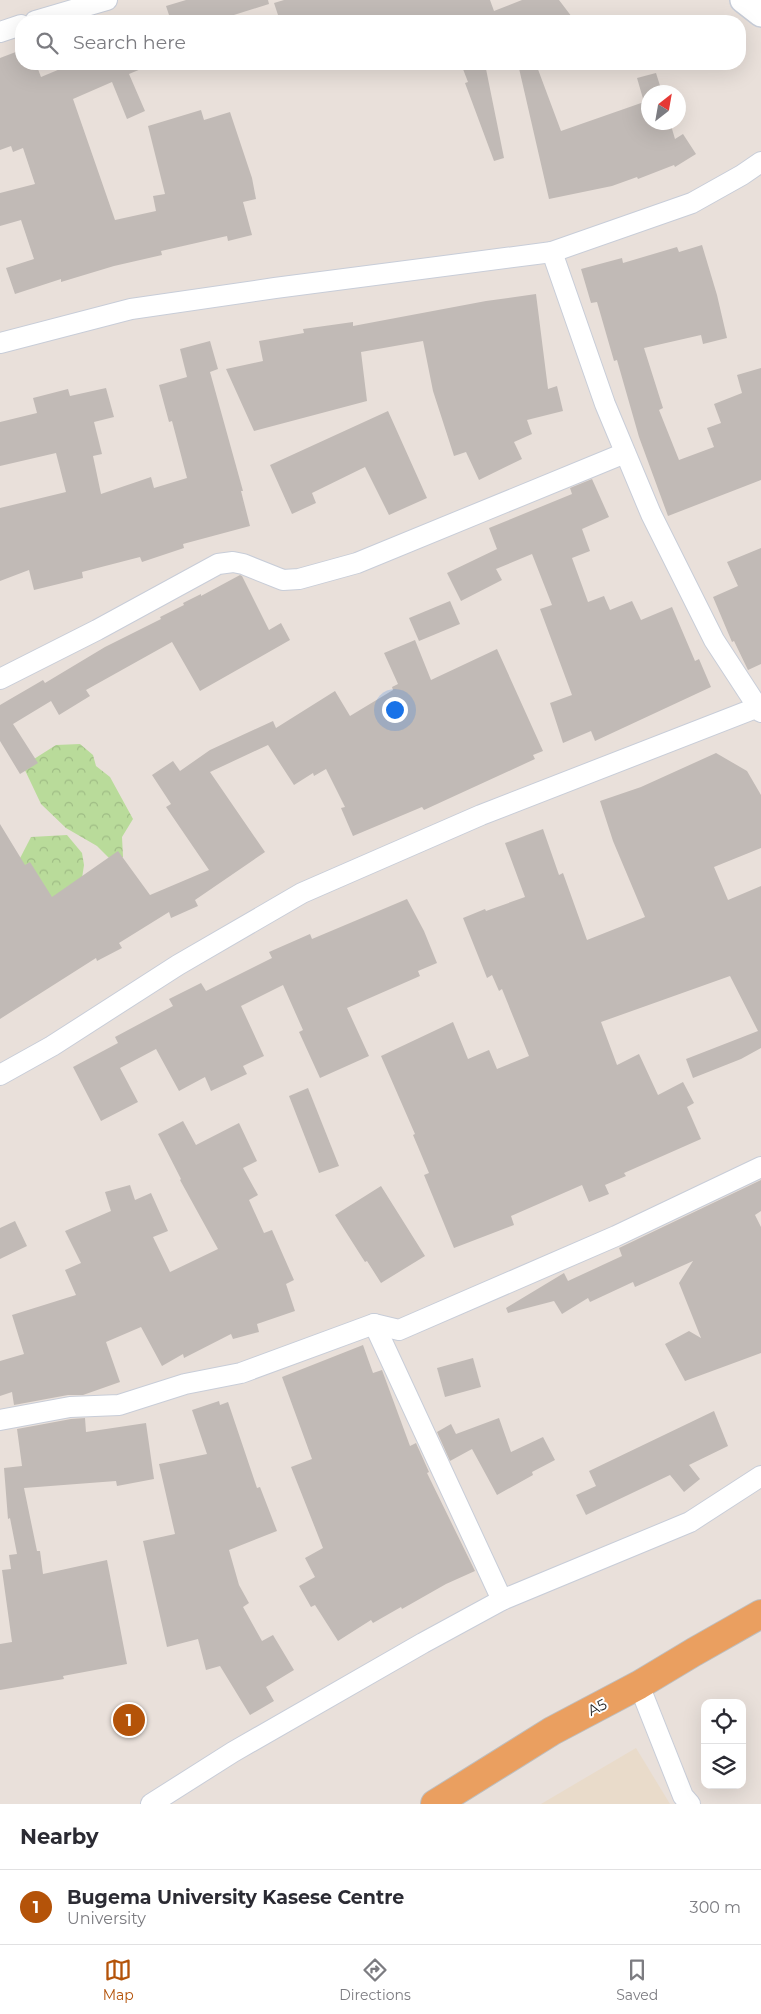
<!DOCTYPE html>
<style>
:root{--surface:#fff;--page:#f7f7f7;--text:#2b2b33;--muted:#7c7c81;--line:#e1e1e2;--accent:#b45309}
body{margin:0;font-family:Montserrat,sans-serif;background:var(--page);color:var(--text)}
.controls{position:absolute;right:15px;bottom:15px;display:grid;overflow:hidden;border-radius:10px;box-shadow:0 5px 20px #0002}
.controls button{width:45px;height:45px;display:grid;place-items:center;padding:0;border:0;border-bottom:1px solid var(--line);background:var(--surface);color:var(--text);font:25px sans-serif}
.compass{position:absolute;left:641px;top:85px;width:45px;height:45px;border-radius:50%;background:var(--surface);box-shadow:0 5px 20px #0002;rotate:31deg}
.you{position:absolute;left:394px;top:709px;width:18px;height:18px;margin:-12px;border:4px solid #fff;border-radius:50%;background:#1a73e8;box-shadow:0 0 0 8px #1a73e833}
.badge{display:grid;place-items:center;width:32px;height:32px;border-radius:50%;background:var(--accent);color:#fff;font-size:16px;font-weight:700}
.pin{position:absolute;translate:-50% -50%;border:2px solid #fff;box-shadow:0 1px 5px #0006}
.list{margin:0;padding:0;list-style:none}
h2{display:flex;justify-content:space-between;align-items:center;height:65px;margin:0;padding:0 20px;font-size:21px}
h2 small{font-size:16px;font-weight:400;color:var(--muted)}
.list li{display:grid;grid-template-columns:32px 1fr auto;gap:15px;align-items:center;box-sizing:border-box;height:75px;padding:0 20px;border-top:1px solid var(--line)}
.list b{display:block;font-size:19px;white-space:nowrap}
.list p{margin:0;font-size:16px;white-space:nowrap;color:var(--muted)}
.list em{font-size:16px;font-style:normal;color:var(--muted)}
.icon{flex:none;width:28px;height:28px;fill:none;stroke:currentColor;stroke-width:2;stroke-linecap:round;stroke-linejoin:round}
.map{position:relative;flex:none;width:761px;height:1804px;overflow:hidden}
.search{position:absolute;background:var(--surface);box-shadow:0 5px 20px #0002;left:15px;right:15px;top:15px;height:55px;display:flex;align-items:center;gap:12px;box-sizing:border-box;padding:0 18px;border-radius:20px;color:var(--muted);font-size:19px}
.sheet{height:140px;background:var(--surface)}
nav{display:flex;justify-content:space-around;align-items:center;box-sizing:border-box;height:70px;border-top:1px solid var(--line);background:var(--surface);font-size:14px;color:var(--muted)}
nav a{display:grid;justify-items:center;gap:2px}
nav .on{color:var(--accent)}
.map>svg:first-child{display:block}
.education{fill:#e9dbca}
.forest{fill:url(#forest-crowns)}
.building{fill:#c1bab6}
.lines{fill:none;stroke-linecap:round;stroke-linejoin:round}
.minor-casing{stroke:#c8cdd8;stroke-width:22}
.tertiary-casing{stroke:#c8cdd8;stroke-width:28}
.trunk-casing{stroke:#bebebe;stroke-width:30}
.minor{stroke:#fff;stroke-width:20}
.tertiary{stroke:#fff;stroke-width:25}
.trunk{stroke:#ea9f60;stroke-width:28}
.labels{text-anchor:middle;dominant-baseline:central;stroke-width:4;stroke-linejoin:round;paint-order:stroke}
.street-label{font-size:15px;fill:#272727;stroke:#fff}
</style>
<div class="map">
<svg width="761" height="1804" viewBox="0 0 761 1804">
<defs>
<pattern id="forest-crowns" width="20" height="18" patternUnits="userSpaceOnUse" patternTransform="scale(1.25)"><rect width="20" height="18" fill="#b9db9a"/><path d="M2 6a3 3 0 1 1 6 0M12 15a3 3 0 1 1 6 0" fill="none" stroke="#9fbc85"/></pattern>
</defs>
<rect width="100%" height="100%" fill="#e9e0da"/>
<path class="education" d="M 636,1748 L 670,1804 L 541,1804 Z"/>
<g class="forest">
<path d="M 80,744 L 93,755 L 96,766 L 110,777 L 133,819 L 122,837 L 123,857 L 114,863 L 97,846 L 66,828 L 41,804 L 23,766 L 56,745 Z"/>
<path d="M 67,835 L 82,853 L 84,865 L 81,885 L 59,905 L 16,866 L 31,837 Z"/>
</g>
<g class="building">
<path d="M 186,0 L 268,0 L 269,4 L 215,21 L 171,21 L 166,6 Z"/>
<path d="M 284,0 L 490,0 L 494,11 L 522,0 L 559,0 L 575,21 L 280,21 L 274,3 Z"/>
<path d="M 21,50 L 21,64 L 36,64 L 41,77 L 72,64 L 153,64 L 129,74 L 145,111 L 127,119 L 112,82 L 73,99 L 115,220 L 156,211 L 153,196 L 165,194 L 148,126 L 201,110 L 204,120 L 230,112 L 252,178 L 256,199 L 243,202 L 252,235 L 228,241 L 227,236 L 161,251 L 162,255 L 114,266 L 61,282 L 61,279 L 15,294 L 6,268 L 34,259 L 21,220 L 0,226 L 0,193 L 35,184 L 23,148 L 13,152 L 11,146 L 0,150 L 0,58 Z"/>
<path d="M 461,64 L 485,64 L 504,158 L 494,161 L 465,83 L 468,82 Z"/>
<path d="M 518,64 L 536,64 L 561,131 L 644,102 L 637,78 L 656,73 L 662,92 L 648,92 L 648,122 L 670,122 L 675,139 L 683,134 L 696,154 L 675,167 L 674,165 L 638,179 L 637,177 L 612,186 L 549,199 Z"/>
<path d="M 702,245 L 717,295 L 727,338 L 703,344 L 701,335 L 644,348 L 663,408 L 659,410 L 679,460 L 714,447 L 707,428 L 721,423 L 714,404 L 742,393 L 737,375 L 761,368 L 761,480 L 668,516 L 639,437 L 617,360 L 614,361 L 597,302 L 591,303 L 581,269 L 622,258 L 623,263 L 677,247 L 679,252 Z"/>
<path d="M 536,294 L 548,389 L 557,386 L 563,411 L 527,420 L 532,434 L 514,442 L 522,459 L 479,480 L 466,452 L 454,456 L 433,391 L 423,341 L 361,352 L 367,401 L 254,431 L 226,369 L 263,361 L 259,341 L 304,333 L 303,329 L 353,322 L 353,326 L 486,301 Z"/>
<path d="M 210,341 L 218,369 L 210,372 L 243,491 L 241,491 L 250,526 L 183,544 L 184,548 L 142,562 L 140,557 L 82,572 L 83,578 L 34,590 L 29,570 L 0,581 L 0,508 L 66,492 L 56,453 L 0,466 L 0,422 L 37,413 L 33,398 L 68,389 L 70,396 L 106,388 L 114,417 L 94,422 L 102,454 L 93,456 L 101,494 L 151,477 L 154,488 L 187,478 L 172,421 L 169,422 L 159,385 L 187,377 L 180,349 Z"/>
<path d="M 388,411 L 427,498 L 389,515 L 365,467 L 312,493 L 316,503 L 292,514 L 270,465 Z"/>
<path d="M 592,479 L 609,517 L 582,529 L 590,551 L 572,558 L 588,602 L 604,596 L 610,610 L 632,601 L 641,620 L 672,607 L 695,661 L 699,659 L 711,687 L 595,741 L 591,731 L 563,743 L 550,703 L 572,695 L 540,609 L 552,605 L 532,554 L 496,569 L 502,580 L 461,601 L 447,573 L 497,549 L 489,528 L 572,494 L 570,488 Z"/>
<path d="M 761,548 L 761,664 L 748,670 L 734,641 L 732,642 L 713,597 L 738,586 L 727,562 Z"/>
<path d="M 240,575 L 242,576 L 269,630 L 281,623 L 290,640 L 200,691 L 172,642 L 86,690 L 90,696 L 59,715 L 51,701 L 13,724 L 38,763 L 20,774 L 0,741 L 0,705 L 43,680 L 45,683 L 105,647 L 161,619 L 160,617 L 184,605 L 183,603 L 201,594 L 201,596 Z"/>
<path d="M 450,601 L 460,624 L 419,641 L 409,618 Z"/>
<path d="M 415,640 L 431,680 L 497,649 L 543,751 L 533,755 L 535,759 L 424,810 L 422,807 L 353,836 L 341,808 L 345,807 L 326,769 L 314,776 L 313,773 L 294,785 L 268,745 L 210,772 L 265,852 L 195,900 L 198,906 L 171,918 L 169,912 L 119,943 L 122,948 L 97,961 L 96,958 L 0,1019 L 0,824 L 25,865 L 30,862 L 52,897 L 118,851 L 150,895 L 209,870 L 166,807 L 171,804 L 152,775 L 173,761 L 180,771 L 210,750 L 273,721 L 276,728 L 335,691 L 350,716 L 393,690 L 392,687 L 398,684 L 384,653 Z"/>
<path d="M 716,753 L 747,771 L 761,795 L 761,848 L 714,867 L 728,900 L 761,886 L 761,1048 L 741,1059 L 693,1078 L 686,1059 L 758,1031 L 730,976 L 601,1022 L 617,1065 L 639,1054 L 658,1095 L 683,1082 L 694,1103 L 687,1107 L 701,1139 L 624,1173 L 626,1176 L 605,1185 L 609,1194 L 589,1202 L 582,1185 L 511,1216 L 514,1225 L 454,1248 L 424,1175 L 429,1173 L 413,1135 L 415,1134 L 381,1056 L 453,1022 L 468,1059 L 489,1050 L 497,1069 L 529,1056 L 502,989 L 499,991 L 492,975 L 487,978 L 463,918 L 485,909 L 486,911 L 525,897 L 505,843 L 543,829 L 559,875 L 563,873 L 587,940 L 645,917 L 613,841 L 600,801 L 641,787 Z"/>
<path d="M 407,899 L 424,931 L 437,963 L 418,971 L 420,976 L 347,1008 L 369,1056 L 320,1078 L 299,1032 L 303,1030 L 283,985 L 241,1006 L 264,1056 L 243,1066 L 247,1074 L 211,1091 L 205,1077 L 179,1091 L 156,1049 L 120,1068 L 138,1102 L 101,1121 L 73,1067 L 118,1043 L 115,1037 L 173,1006 L 169,999 L 201,983 L 206,991 L 272,958 L 269,952 L 310,934 L 312,939 Z"/>
<path d="M 308,1088 L 339,1166 L 319,1173 L 289,1096 Z"/>
<path d="M 183,1121 L 196,1145 L 239,1123 L 257,1161 L 243,1168 L 258,1195 L 249,1200 L 264,1233 L 272,1230 L 294,1280 L 286,1284 L 295,1311 L 257,1324 L 259,1332 L 233,1339 L 231,1334 L 184,1358 L 183,1354 L 162,1366 L 141,1327 L 106,1342 L 120,1382 L 83,1395 L 68,1395 L 14,1405 L 12,1392 L 0,1396 L 0,1361 L 24,1354 L 12,1315 L 76,1295 L 65,1270 L 81,1263 L 65,1231 L 111,1211 L 105,1192 L 130,1185 L 135,1200 L 151,1193 L 168,1231 L 153,1237 L 170,1272 L 218,1249 L 180,1180 L 181,1179 L 158,1134 Z"/>
<path d="M 761,1180 L 761,1211 L 755,1215 L 761,1227 L 761,1353 L 685,1381 L 665,1344 L 689,1331 L 701,1338 L 679,1283 L 693,1261 L 635,1287 L 633,1282 L 590,1302 L 588,1298 L 562,1314 L 554,1301 L 508,1313 L 506,1308 L 564,1273 L 568,1281 L 622,1256 L 619,1248 Z"/>
<path d="M 381,1186 L 425,1256 L 381,1283 L 367,1261 L 365,1262 L 335,1215 Z"/>
<path d="M 15,1221 L 27,1246 L 0,1259 L 0,1228 Z"/>
<path d="M 363,1345 L 373,1373 L 382,1370 L 410,1446 L 416,1443 L 429,1472 L 427,1473 L 475,1571 L 446,1584 L 402,1609 L 401,1607 L 373,1623 L 371,1620 L 338,1641 L 315,1605 L 311,1607 L 299,1586 L 315,1577 L 305,1558 L 323,1548 L 291,1467 L 312,1459 L 282,1377 Z"/>
<path d="M 473,1358 L 481,1387 L 445,1397 L 437,1368 Z"/>
<path d="M 219,1401 L 220,1405 L 228,1402 L 257,1488 L 260,1487 L 277,1531 L 229,1550 L 239,1585 L 249,1603 L 243,1607 L 262,1641 L 273,1635 L 294,1670 L 266,1687 L 274,1701 L 250,1715 L 220,1666 L 206,1670 L 198,1639 L 167,1647 L 143,1541 L 175,1534 L 159,1464 L 207,1454 L 192,1410 Z"/>
<path d="M 714,1411 L 728,1446 L 689,1465 L 700,1479 L 684,1492 L 670,1475 L 586,1515 L 576,1495 L 596,1486 L 589,1471 Z"/>
<path d="M 85,1418 L 86,1432 L 146,1423 L 154,1479 L 117,1486 L 116,1481 L 24,1488 L 37,1551 L 40,1551 L 43,1574 L 107,1560 L 127,1664 L 63,1676 L 64,1679 L 0,1690 L 0,1644 L 12,1642 L 2,1570 L 11,1569 L 9,1555 L 17,1554 L 10,1518 L 8,1519 L 4,1468 L 22,1466 L 17,1429 L 71,1419 Z"/>
<path d="M 499,1418 L 511,1452 L 543,1437 L 555,1460 L 532,1472 L 533,1475 L 497,1495 L 472,1449 L 450,1461 L 437,1432 L 451,1424 L 456,1434 Z"/>
</g>
<g class="lines">
<g class="minor-casing">
<g id="minor">
<path d="M 35,21 L 107,0"/>
<path d="M 0,32 L 21,25"/>
<path d="M 552,252 L 605,404 L 651,514 L 714,640 L 761,712"/>
<path d="M 0,343 L 131,309 L 275,288 L 552,252 L 692,203 L 742,175 L 761,162"/>
<path d="M 0,679 L 97,630 L 218,564 L 233,562 L 243,564 L 283,580 L 299,579 L 357,563 L 625,453"/>
<path d="M 0,1075 L 52,1046 L 178,965 L 302,893 L 481,815 L 761,706"/>
<path d="M 374,1324 L 502,1600"/>
<path d="M 0,1420 L 70,1407 L 119,1405 L 185,1384 L 241,1373 L 374,1324 L 399,1330 L 616,1236 L 761,1167"/>
<path d="M 639,1685 L 683,1796 L 690,1804"/>
<path d="M 151,1804 L 233,1752 L 423,1643 L 502,1600 L 690,1522 L 761,1476"/>
</g>
</g>
<g class="tertiary-casing">
<path id="tertiary" d="M 743,0 L 761,14"/>
</g>
<g class="trunk-casing">
<path id="trunk" d="M 435,1804 L 552,1731 L 639,1685 L 694,1652 L 761,1614"/>
</g>
<use href="#minor" class="minor"/>
<use href="#tertiary" class="tertiary"/>
<use href="#trunk" class="trunk"/>
</g>
<g class="labels">
<g class="street-label">
<text transform="translate(597 1707) rotate(-27)">A5</text>
</g>
</g>
</svg>
<div class="controls">
<button><svg class="icon" aria-label="locate" viewBox="0 0 24 24"><circle cx="12" cy="12" r="6"/><path d="M12 2v4M12 18v4M2 12h4M18 12h4"/></svg></button>
<button><svg class="icon" aria-label="layers" viewBox="0 0 24 24"><path d="M12 4l9 5-9 5-9-5zM3 14l9 5 9-5"/></svg></button>
</div>
<svg class="compass" viewBox="-18 -18 36 36"><path d="M0-13l5 13h-10z" fill="#e53935"/><path d="M0 13l5-13h-10z" fill="#7c7c81"/></svg>
<div class="you"></div>
<div class="pin badge" style="left:129px;top:1720px">1</div>
<div class="search"><svg class="icon" aria-label="search" viewBox="0 0 24 24"><circle cx="10" cy="10" r="6"/><path d="M15 15l6 6"/></svg>Search here</div>
</div>
<section class="sheet">
<h2>Nearby<small></small></h2>
<ul class="list">
<li><span class="badge">1</span><div><b>Bugema University Kasese Centre</b><p>University</p></div><em>300 m</em></li>
</ul>
</section>
<nav>
<a class="on"><svg class="icon" aria-label="map" viewBox="0 0 24 24"><path d="M3 6l6-2 6 2 6-2v14l-6 2-6-2-6 2zM9 4v14M15 6v14"/></svg>Map</a>
<a><svg class="icon" aria-label="directions" viewBox="0 0 24 24"><path d="M12 3l9 9-9 9-9-9zM9 14v-3h6M13 9l2 2-2 2"/></svg>Directions</a>
<a><svg class="icon" aria-label="saved" viewBox="0 0 24 24"><path d="M7 4h10v16l-5-4-5 4z"/></svg>Saved</a>
</nav>
